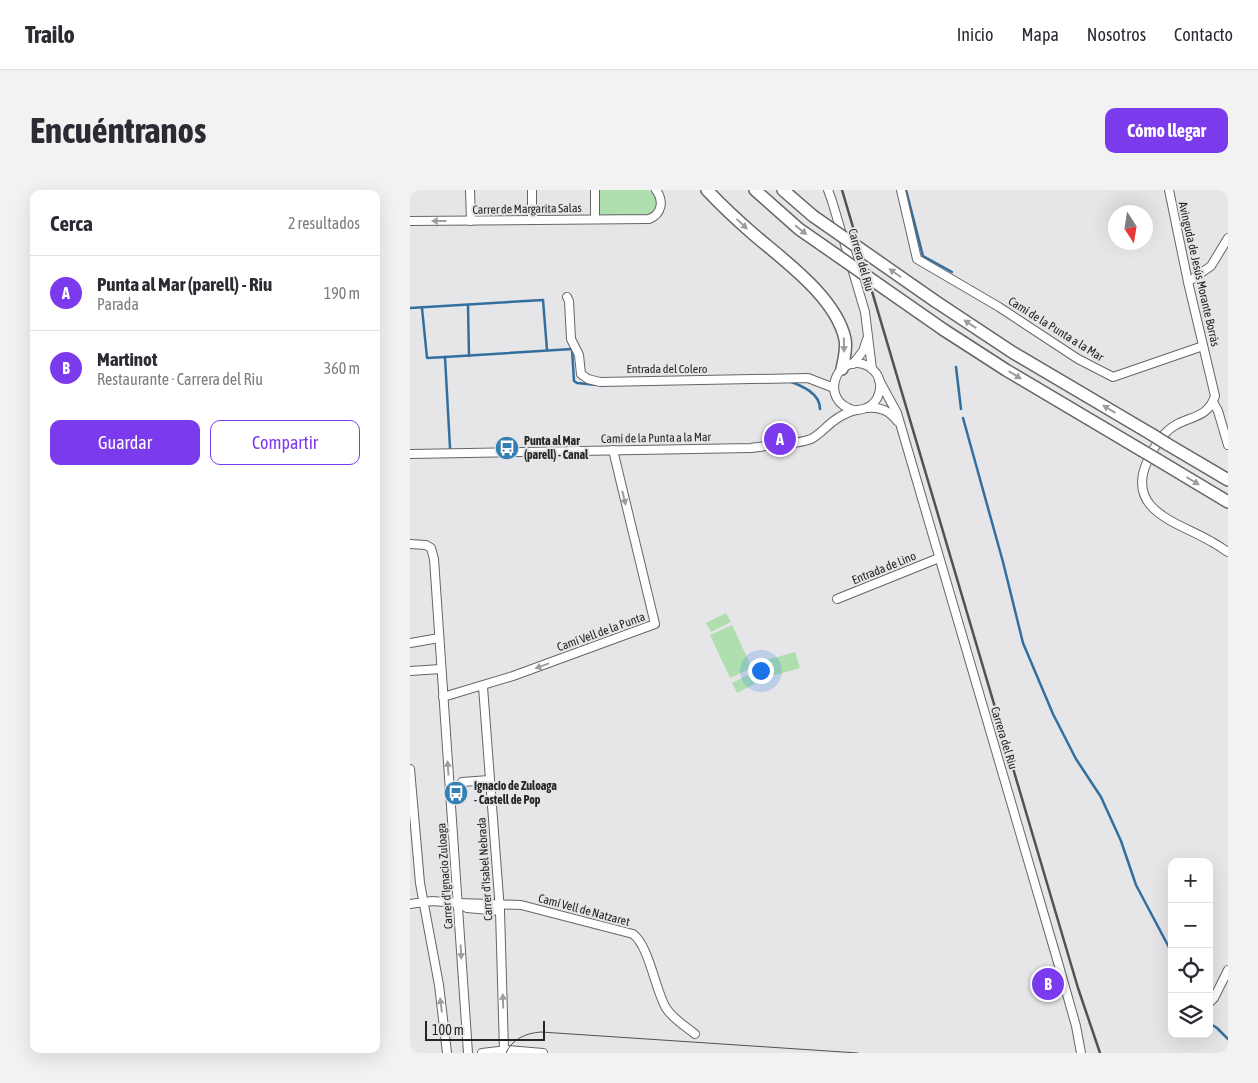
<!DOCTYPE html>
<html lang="es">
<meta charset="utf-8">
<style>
:root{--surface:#fff;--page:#f2f2f3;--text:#2b2b33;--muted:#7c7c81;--line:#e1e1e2;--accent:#7c3aed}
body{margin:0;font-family:"Asap Condensed",sans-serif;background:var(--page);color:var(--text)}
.controls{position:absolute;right:15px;bottom:15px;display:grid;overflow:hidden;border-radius:10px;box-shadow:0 5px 20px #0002}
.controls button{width:45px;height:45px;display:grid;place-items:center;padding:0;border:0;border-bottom:1px solid var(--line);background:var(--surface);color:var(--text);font:25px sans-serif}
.compass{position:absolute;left:698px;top:15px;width:45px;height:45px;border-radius:50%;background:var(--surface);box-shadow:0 5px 20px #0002;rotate:168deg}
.scale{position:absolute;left:15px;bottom:12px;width:120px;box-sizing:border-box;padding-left:5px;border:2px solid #252526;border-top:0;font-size:14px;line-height:18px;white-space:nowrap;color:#252526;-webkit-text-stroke:4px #e6e5e8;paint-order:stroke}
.you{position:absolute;left:350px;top:480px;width:18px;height:18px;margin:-12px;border:4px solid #fff;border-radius:50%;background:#1a73e8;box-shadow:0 0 0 8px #1a73e833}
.badge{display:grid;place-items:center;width:32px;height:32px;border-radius:50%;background:var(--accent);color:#fff;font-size:16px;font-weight:700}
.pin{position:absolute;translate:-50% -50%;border:2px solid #fff;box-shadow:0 1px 5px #0006}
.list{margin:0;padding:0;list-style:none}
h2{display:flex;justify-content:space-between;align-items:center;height:65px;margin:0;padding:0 20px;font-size:21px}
h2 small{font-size:16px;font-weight:400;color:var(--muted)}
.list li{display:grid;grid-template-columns:32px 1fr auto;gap:15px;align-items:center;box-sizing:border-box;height:75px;padding:0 20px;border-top:1px solid var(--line)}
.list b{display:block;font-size:19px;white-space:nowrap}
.list p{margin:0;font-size:16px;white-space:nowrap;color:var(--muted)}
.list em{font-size:16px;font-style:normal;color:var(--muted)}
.actions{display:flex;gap:10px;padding:15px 20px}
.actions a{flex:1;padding:11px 0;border:1px solid var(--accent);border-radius:10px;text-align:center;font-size:18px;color:var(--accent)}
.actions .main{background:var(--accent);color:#fff}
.icon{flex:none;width:28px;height:28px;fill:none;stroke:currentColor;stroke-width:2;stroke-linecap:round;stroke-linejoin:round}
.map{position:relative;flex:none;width:818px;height:863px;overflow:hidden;border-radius:10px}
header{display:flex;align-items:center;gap:30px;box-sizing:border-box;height:70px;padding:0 25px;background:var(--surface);border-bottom:1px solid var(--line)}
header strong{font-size:24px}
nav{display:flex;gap:28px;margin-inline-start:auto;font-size:18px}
.intro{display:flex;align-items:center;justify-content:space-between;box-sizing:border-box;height:120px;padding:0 30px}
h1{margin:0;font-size:35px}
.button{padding:12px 22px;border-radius:10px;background:var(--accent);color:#fff;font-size:18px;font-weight:700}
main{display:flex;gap:30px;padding:0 30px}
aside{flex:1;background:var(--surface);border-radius:10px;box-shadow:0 5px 20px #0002}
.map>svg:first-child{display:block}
.green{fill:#afdfaf}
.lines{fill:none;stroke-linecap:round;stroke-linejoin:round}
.stream{stroke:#336f9e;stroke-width:2.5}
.minor-casing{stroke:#666568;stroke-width:10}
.highway-casing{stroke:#666568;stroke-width:14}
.minor{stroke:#fff;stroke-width:8}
.highway{stroke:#fff;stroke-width:11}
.tram{stroke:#525153;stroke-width:1}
.rail{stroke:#525153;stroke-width:2.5}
.highway-bridge-casing{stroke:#666568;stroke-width:14;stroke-linecap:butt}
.highway-bridge{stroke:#fff;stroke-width:11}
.oneway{fill:#9d9d9d}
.labels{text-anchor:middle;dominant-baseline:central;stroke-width:4;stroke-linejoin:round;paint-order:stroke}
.street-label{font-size:12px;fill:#252526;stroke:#e6e5e8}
.poi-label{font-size:12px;font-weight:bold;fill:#252526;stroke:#e6e5e8;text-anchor:start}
</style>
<header>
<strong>Trailo</strong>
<nav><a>Inicio</a><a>Mapa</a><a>Nosotros</a><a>Contacto</a></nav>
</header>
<div class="intro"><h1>Encuéntranos</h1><a class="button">Cómo llegar</a></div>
<main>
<aside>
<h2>Cerca<small>2 resultados</small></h2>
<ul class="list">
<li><span class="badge">A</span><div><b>Punta al Mar (parell) - Riu</b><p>Parada</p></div><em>190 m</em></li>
<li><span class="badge">B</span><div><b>Martinot</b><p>Restaurante · Carrera del Riu</p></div><em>360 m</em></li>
</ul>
<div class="actions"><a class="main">Guardar</a><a>Compartir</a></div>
</aside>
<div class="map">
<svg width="818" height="863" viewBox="0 0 818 863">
<rect width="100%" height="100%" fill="#e6e5e8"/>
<g class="green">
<path d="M 187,0 L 241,0 C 250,9 249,19 238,26 L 190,26 L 188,25 Z"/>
<path d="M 316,423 L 321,432 L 301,442 L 296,433 Z"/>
<path d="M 322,435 L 342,478 L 320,488 L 300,445 Z"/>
<path d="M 385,462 L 390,478 L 358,487 L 353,471 Z"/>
<path d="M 342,483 L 346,493 L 327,503 L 322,493 Z"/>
</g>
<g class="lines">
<g class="stream">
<path d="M 496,0 L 513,66 L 542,82"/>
<path d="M 58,115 L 59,166"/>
<path d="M 0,118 L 133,110 L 137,160"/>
<path d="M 12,118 L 17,168 L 35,167 L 40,258"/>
<path d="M 35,167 L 162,159 L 164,191 L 167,193 L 187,195"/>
<path d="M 546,177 L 551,219"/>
<path d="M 379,191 C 392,196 410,203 410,219"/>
<path d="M 553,228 L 593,372 L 613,453 L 643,524 L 666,569 L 691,607 L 711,651 L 726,695 L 762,763"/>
<path d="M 799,833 L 807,838 L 818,849"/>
</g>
<g class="minor-casing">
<g id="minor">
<path d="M 60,0 L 61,31"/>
<path d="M 122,0 L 122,30"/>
<path d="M 185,0 L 185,29"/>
<path d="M 418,0 L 422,11 L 455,122 L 462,179"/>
<path d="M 491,0 L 507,69 L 589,117 L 668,169 L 703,187 L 793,156"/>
<path d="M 759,0 L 778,92 L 805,206 C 798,228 780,226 764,236 C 751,244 743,259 737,272 C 715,322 771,333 802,352 C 808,355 813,359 818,362"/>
<path d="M 0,31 L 239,29 C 252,24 254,11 246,0"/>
<path d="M 778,92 L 801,76 L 818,48"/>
<path d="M 157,107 L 159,111 L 161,149 L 169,165 L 171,184 L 178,189 L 190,192 L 398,188 L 424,198"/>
<path d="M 443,174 L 453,161 L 457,149"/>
<path d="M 469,190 L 487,223 L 649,776 L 666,836 L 671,863"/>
<path d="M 803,212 L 808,221 L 818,255"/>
<path d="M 457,218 C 470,217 479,220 487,231"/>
<path d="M 0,264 L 341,258 C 359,255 385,255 401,249 C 411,244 416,236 425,230 C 430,226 437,223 442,221 C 445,220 449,220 453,219 C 466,216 473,202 469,189 C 467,182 460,176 453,174 C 424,166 410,212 444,220"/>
<path d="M 0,354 L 16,355 L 21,358 L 24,369 L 58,863"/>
<path d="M 427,409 L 529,368"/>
<path d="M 0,453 L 29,448"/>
<path d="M 0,481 L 31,479"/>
<path d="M 73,497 L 90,721 L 94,860"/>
<path d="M 33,507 L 103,486 L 245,434 L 203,260"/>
<path d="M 0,579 L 10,693 L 29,795 L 37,863"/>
<path d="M 52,592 L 79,590"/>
<path d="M 49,713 L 57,718 L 90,721"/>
<path d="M 0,714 L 22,711 L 49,713 L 111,715 L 223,744 C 239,756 245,799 256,818 C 263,829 275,836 285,844"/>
<path d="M 799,813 L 804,808 L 818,780"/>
<path d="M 72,863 L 97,860 L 133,863"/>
</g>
</g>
<g class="highway-casing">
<g id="highway">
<path d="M 297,0 C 311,15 326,29 342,43 C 372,69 426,107 435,149 C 437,159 434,169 432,179"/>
<path d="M 345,0 L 389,39 L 412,55"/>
<path d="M 373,0 L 403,26"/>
<path d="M 525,111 L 602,162 L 741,244"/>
<path d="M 534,140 L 596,180 L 731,260"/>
<path d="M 757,254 L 818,290"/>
<path d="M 748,270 L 818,312"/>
</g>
</g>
<use href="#minor" class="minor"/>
<use href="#highway" class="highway"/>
<path class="tram" d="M 96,863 C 102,849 116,843 131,842 L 448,863"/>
<path class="rail" d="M 432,0 L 668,798 L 690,863"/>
<g class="highway-bridge-casing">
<g id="highway-bridge">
<path d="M 403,26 L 525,111"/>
<path d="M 412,55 L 534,140"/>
<path d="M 741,244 L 757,254"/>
<path d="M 731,260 L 748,270"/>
</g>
</g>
<use href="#highway-bridge" class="highway-bridge"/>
</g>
<defs><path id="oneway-solid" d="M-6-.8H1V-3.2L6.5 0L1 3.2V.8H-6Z" transform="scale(1.25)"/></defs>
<g class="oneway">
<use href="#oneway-solid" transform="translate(29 31) rotate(180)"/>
<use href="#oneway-solid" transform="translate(332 34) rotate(43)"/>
<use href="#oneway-solid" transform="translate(391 40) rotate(38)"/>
<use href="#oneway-solid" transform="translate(485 83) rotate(-145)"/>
<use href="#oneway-solid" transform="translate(560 134) rotate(-147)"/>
<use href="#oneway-solid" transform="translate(434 155) rotate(89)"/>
<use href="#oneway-solid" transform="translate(605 185) rotate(31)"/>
<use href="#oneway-solid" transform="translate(699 219) rotate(-149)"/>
<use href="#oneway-solid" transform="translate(783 291) rotate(31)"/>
<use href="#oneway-solid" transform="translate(214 308) rotate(76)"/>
<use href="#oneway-solid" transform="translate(132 476) rotate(160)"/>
<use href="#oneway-solid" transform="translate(38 578) rotate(-94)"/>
<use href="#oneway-solid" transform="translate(51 762) rotate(87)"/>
<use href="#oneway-solid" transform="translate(93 811) rotate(-92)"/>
<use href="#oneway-solid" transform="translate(31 815) rotate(-97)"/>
</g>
<defs>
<g id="bus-disc" transform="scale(1.25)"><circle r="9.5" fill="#347fb3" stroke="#e6e5e8"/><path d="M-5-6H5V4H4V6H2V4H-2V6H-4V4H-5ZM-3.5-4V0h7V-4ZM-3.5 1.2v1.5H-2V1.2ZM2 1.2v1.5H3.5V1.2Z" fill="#fff"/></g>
</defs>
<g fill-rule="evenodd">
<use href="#bus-disc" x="97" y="258"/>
<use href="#bus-disc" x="46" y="603"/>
</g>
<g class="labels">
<g class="street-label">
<text transform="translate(117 19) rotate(-1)">Carrer de Margarita Salas</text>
<text transform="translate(451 70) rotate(74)">Carrera del Riu</text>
<text transform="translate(789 84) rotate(77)">Avinguda de Jesús Morante Borràs</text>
<text transform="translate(646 139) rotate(32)">Camí de la Punta a la Mar</text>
<text x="257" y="179">Entrada del Colero</text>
<text transform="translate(246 248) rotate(-1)">Camí de la Punta a la Mar</text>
<text transform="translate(474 378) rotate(-22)">Entrada de Lino</text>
<text transform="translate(191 442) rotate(-20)">Camí Vell de la Punta</text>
<text transform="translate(594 548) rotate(73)">Carrera del Riu</text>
<text transform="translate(75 679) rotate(-94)">Carrer d'Isabel Nebrada</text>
<text transform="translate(35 686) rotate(-94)">Carrer d'Ignacio Zuloaga</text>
<text transform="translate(174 720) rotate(15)">Camí Vell de Natzaret</text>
</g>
<g class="poi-label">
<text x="114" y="251">Punta al Mar<tspan x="114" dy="14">(parell) - Canal</tspan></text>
<text x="64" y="596">Ignacio de Zuloaga<tspan x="64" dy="14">- Castell de Pop</tspan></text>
</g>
</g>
</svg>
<div class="controls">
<button>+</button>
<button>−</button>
<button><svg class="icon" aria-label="locate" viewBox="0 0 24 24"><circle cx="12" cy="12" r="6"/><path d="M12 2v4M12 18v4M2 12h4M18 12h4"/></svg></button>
<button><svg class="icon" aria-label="layers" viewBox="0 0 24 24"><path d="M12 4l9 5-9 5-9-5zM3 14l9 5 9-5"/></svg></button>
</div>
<svg class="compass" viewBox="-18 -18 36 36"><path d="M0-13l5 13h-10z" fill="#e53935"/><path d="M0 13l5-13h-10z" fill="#7c7c81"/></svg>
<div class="scale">100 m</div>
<div class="you"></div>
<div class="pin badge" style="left:370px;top:249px">A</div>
<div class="pin badge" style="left:638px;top:794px">B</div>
</div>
</main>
